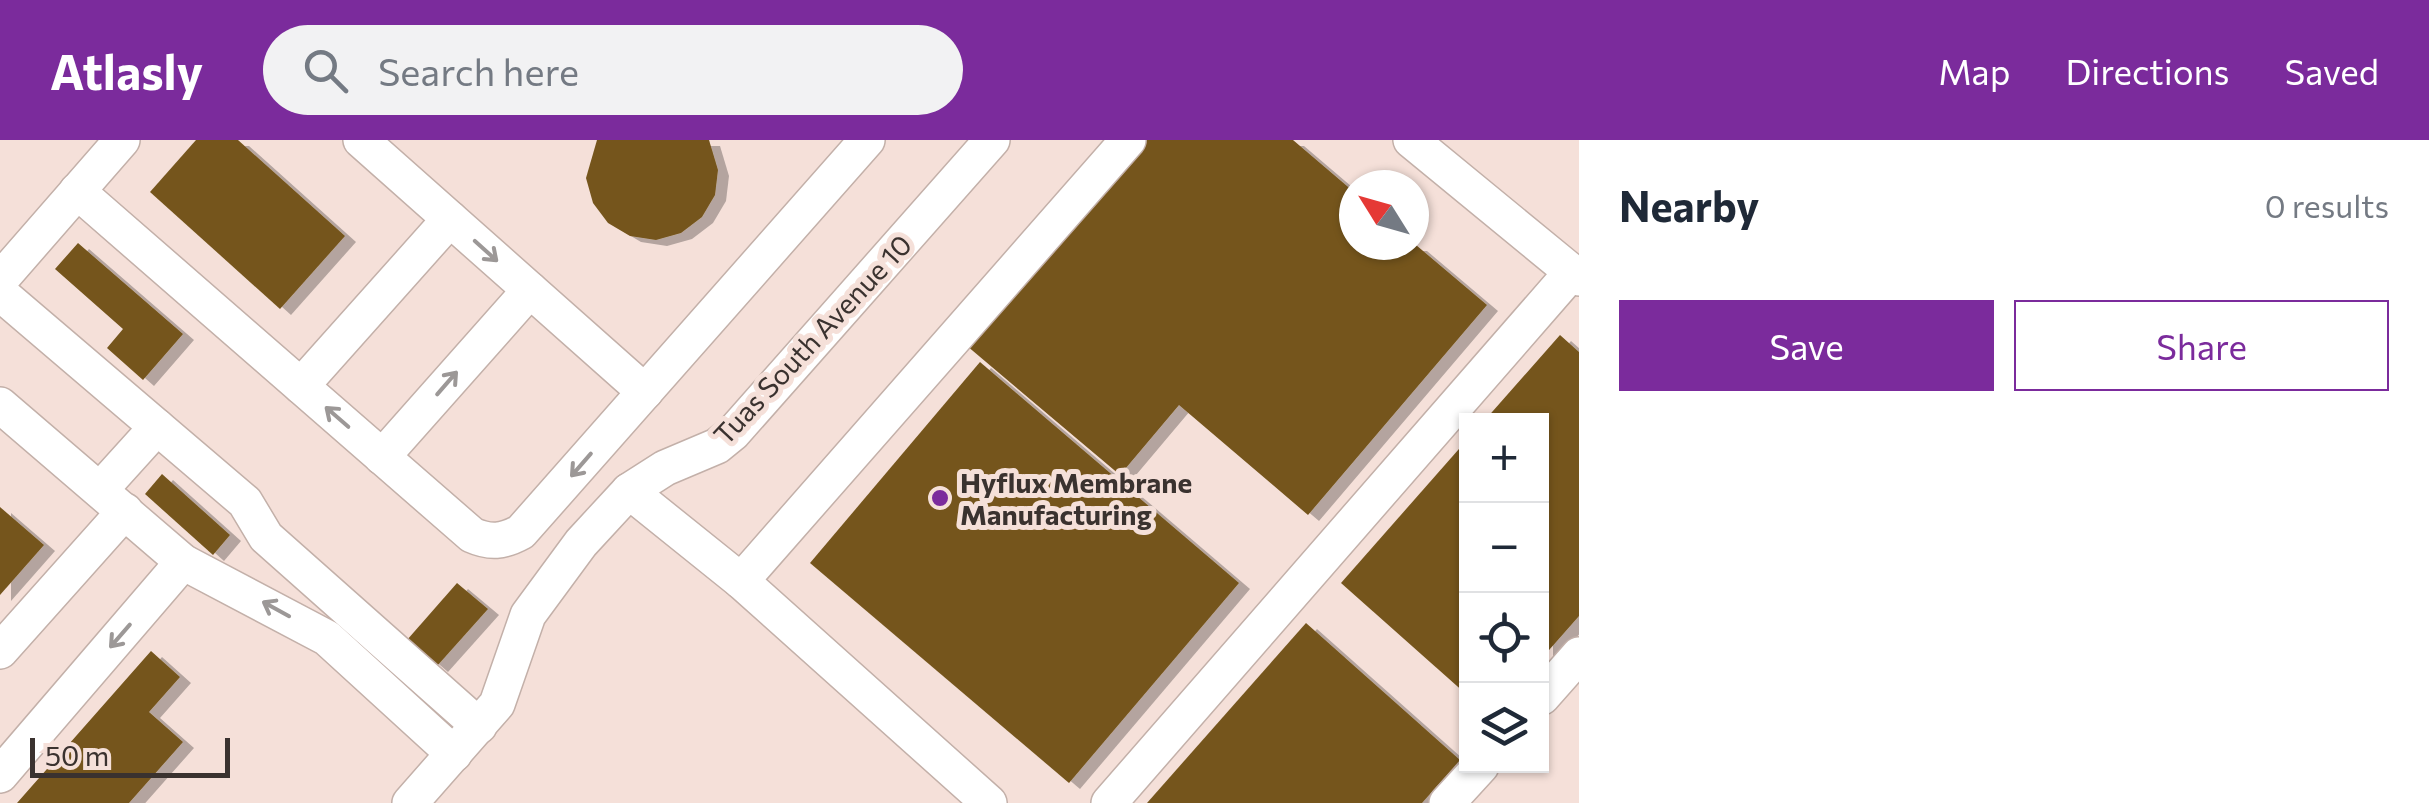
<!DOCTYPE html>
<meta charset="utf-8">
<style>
:root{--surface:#fff;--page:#f2f2f3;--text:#1f2937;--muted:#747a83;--line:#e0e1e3;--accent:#7b2b9c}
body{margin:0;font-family:Commissioner,sans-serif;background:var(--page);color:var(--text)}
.controls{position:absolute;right:30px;bottom:30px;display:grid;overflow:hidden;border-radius:0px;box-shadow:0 2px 8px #0004}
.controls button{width:90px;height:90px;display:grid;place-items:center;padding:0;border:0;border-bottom:2px solid var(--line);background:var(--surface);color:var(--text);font:50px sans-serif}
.compass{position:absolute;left:1339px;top:30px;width:90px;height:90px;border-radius:50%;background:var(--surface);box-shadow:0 2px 8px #0004;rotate:307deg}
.scale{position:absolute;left:30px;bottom:25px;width:200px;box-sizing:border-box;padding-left:10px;border:5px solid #3a322f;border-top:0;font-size:28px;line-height:35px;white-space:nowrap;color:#3a322f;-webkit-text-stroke:8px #f5e0d9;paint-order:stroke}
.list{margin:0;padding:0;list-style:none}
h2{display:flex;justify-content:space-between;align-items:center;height:130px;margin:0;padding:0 40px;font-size:42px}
h2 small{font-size:32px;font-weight:400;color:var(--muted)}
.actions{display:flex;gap:20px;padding:30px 40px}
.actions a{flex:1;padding:22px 0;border:2px solid var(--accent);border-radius:0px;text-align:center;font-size:35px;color:var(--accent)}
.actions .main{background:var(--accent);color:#fff}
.icon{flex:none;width:55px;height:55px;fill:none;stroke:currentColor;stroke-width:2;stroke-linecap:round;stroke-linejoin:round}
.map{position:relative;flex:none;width:1579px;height:663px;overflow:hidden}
header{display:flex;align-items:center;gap:60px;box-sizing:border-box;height:140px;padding:0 50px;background:var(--accent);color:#fff}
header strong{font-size:48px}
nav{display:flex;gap:55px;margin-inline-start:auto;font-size:35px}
.search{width:700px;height:90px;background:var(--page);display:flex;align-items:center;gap:25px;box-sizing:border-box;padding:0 35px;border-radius:55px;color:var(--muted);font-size:38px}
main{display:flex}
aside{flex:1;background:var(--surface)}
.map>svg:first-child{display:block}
.building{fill:#74551c;filter:url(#shadow)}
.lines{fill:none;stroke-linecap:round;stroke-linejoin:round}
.minor-casing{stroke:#c3b0a9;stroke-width:38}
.minor{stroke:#fff;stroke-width:35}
.oneway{stroke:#9c9897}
.poi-dot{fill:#7b2b9c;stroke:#f5e0d9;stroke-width:4}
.labels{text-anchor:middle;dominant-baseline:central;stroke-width:10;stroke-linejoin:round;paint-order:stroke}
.street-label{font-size:28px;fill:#3a322f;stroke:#f5e0d9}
.poi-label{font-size:28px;font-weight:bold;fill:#3a322f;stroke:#f5e0d9;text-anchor:start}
</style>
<header>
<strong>Atlasly</strong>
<div class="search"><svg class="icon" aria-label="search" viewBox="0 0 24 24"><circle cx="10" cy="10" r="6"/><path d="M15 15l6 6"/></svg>Search here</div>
<nav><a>Map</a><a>Directions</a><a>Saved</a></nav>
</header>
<main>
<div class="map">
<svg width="1579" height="663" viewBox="0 0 1579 663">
<defs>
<filter id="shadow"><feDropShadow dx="11" dy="6" stdDeviation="0" flood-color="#0004"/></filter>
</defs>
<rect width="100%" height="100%" fill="#f5e0d9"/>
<g class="building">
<path d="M 196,0 L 238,0 L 345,96 L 280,169 L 150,52 Z"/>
<path d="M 597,0 L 709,0 L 718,30 L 715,55 L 702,77 L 681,93 L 656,100 L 630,96 L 608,83 L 593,63 L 586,38 Z"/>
<path d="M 1140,0 L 1293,0 L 1354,52 L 1354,105 L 1416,105 L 1487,165 L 1308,375 L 1179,265 L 1120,335 L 960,200 Z"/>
<path d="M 78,103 L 183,194 L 143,240 L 107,208 L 123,189 L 55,129 Z"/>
<path d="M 1560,195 L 1579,212 L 1579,476 L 1542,518 L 1542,280 L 1485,280 Z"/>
<path d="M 980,222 L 1239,443 L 1069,643 L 810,423 Z"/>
<path d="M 1466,301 L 1466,554 L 1341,443 Z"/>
<path d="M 162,334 L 230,395 L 213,415 L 145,354 Z"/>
<path d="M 0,367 L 44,405 L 0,455 Z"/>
<path d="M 457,443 L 488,469 L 437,526 L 407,500 Z"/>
<path d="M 1306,483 L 1460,620 L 1422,663 L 1147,663 Z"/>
<path d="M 151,511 L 180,537 L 149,572 L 183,602 L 129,663 L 17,663 Z"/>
</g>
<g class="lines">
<g class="minor-casing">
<g id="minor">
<path d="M 361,0 L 645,252"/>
<path d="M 1411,0 L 1579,138"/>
<path d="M 77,51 L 472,395 C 490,403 503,402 521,392 L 867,0"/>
<path d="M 0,140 L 122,0"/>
<path d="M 0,153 L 245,362 L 266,397 L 479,586"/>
<path d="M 301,246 L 450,79"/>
<path d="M 0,265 L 183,422 L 327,498 L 454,614"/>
<path d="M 382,317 L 530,150"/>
<path d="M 100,350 L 157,287"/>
<path d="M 629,351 L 741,441 L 989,663"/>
<path d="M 741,441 L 1128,0"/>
<path d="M 0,511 L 125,371"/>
<path d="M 1542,557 L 1579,515"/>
<path d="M 0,635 L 183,422"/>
<path d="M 410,663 L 497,564 L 528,475 L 581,403 L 629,351 L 665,328 L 717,306 L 733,293 L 992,0"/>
<path d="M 1109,663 L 1572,132"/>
<path d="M 1447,663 L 1481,626"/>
</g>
</g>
<use href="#minor" class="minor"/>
</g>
<defs><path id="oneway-shaft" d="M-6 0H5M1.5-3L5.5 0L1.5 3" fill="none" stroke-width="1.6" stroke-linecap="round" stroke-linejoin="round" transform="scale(2.5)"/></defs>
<g class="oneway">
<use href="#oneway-shaft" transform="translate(486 111) rotate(42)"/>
<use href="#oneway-shaft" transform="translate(447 243) rotate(-49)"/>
<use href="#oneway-shaft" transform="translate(337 277) rotate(-139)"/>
<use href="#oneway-shaft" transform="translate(581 325) rotate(131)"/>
<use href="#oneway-shaft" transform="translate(276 469) rotate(-151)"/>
<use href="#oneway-shaft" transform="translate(120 496) rotate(131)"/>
</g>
<circle class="poi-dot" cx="940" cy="358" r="10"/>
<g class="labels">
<g class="street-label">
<text transform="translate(812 199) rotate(-47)">Tuas South Avenue 10</text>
</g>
<g class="poi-label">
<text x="960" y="342">Hyflux Membrane<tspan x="960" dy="32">Manufacturing</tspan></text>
</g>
</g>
</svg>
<div class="controls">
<button>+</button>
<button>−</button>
<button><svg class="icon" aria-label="locate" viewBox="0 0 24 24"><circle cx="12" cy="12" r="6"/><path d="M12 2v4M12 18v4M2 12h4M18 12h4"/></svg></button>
<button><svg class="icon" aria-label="layers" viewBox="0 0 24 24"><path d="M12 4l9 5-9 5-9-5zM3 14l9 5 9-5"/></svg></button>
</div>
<svg class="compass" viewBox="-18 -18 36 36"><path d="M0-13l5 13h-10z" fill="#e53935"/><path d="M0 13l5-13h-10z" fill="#747a83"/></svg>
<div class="scale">50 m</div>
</div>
<aside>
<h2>Nearby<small>0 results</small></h2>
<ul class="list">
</ul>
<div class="actions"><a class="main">Save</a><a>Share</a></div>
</aside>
</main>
